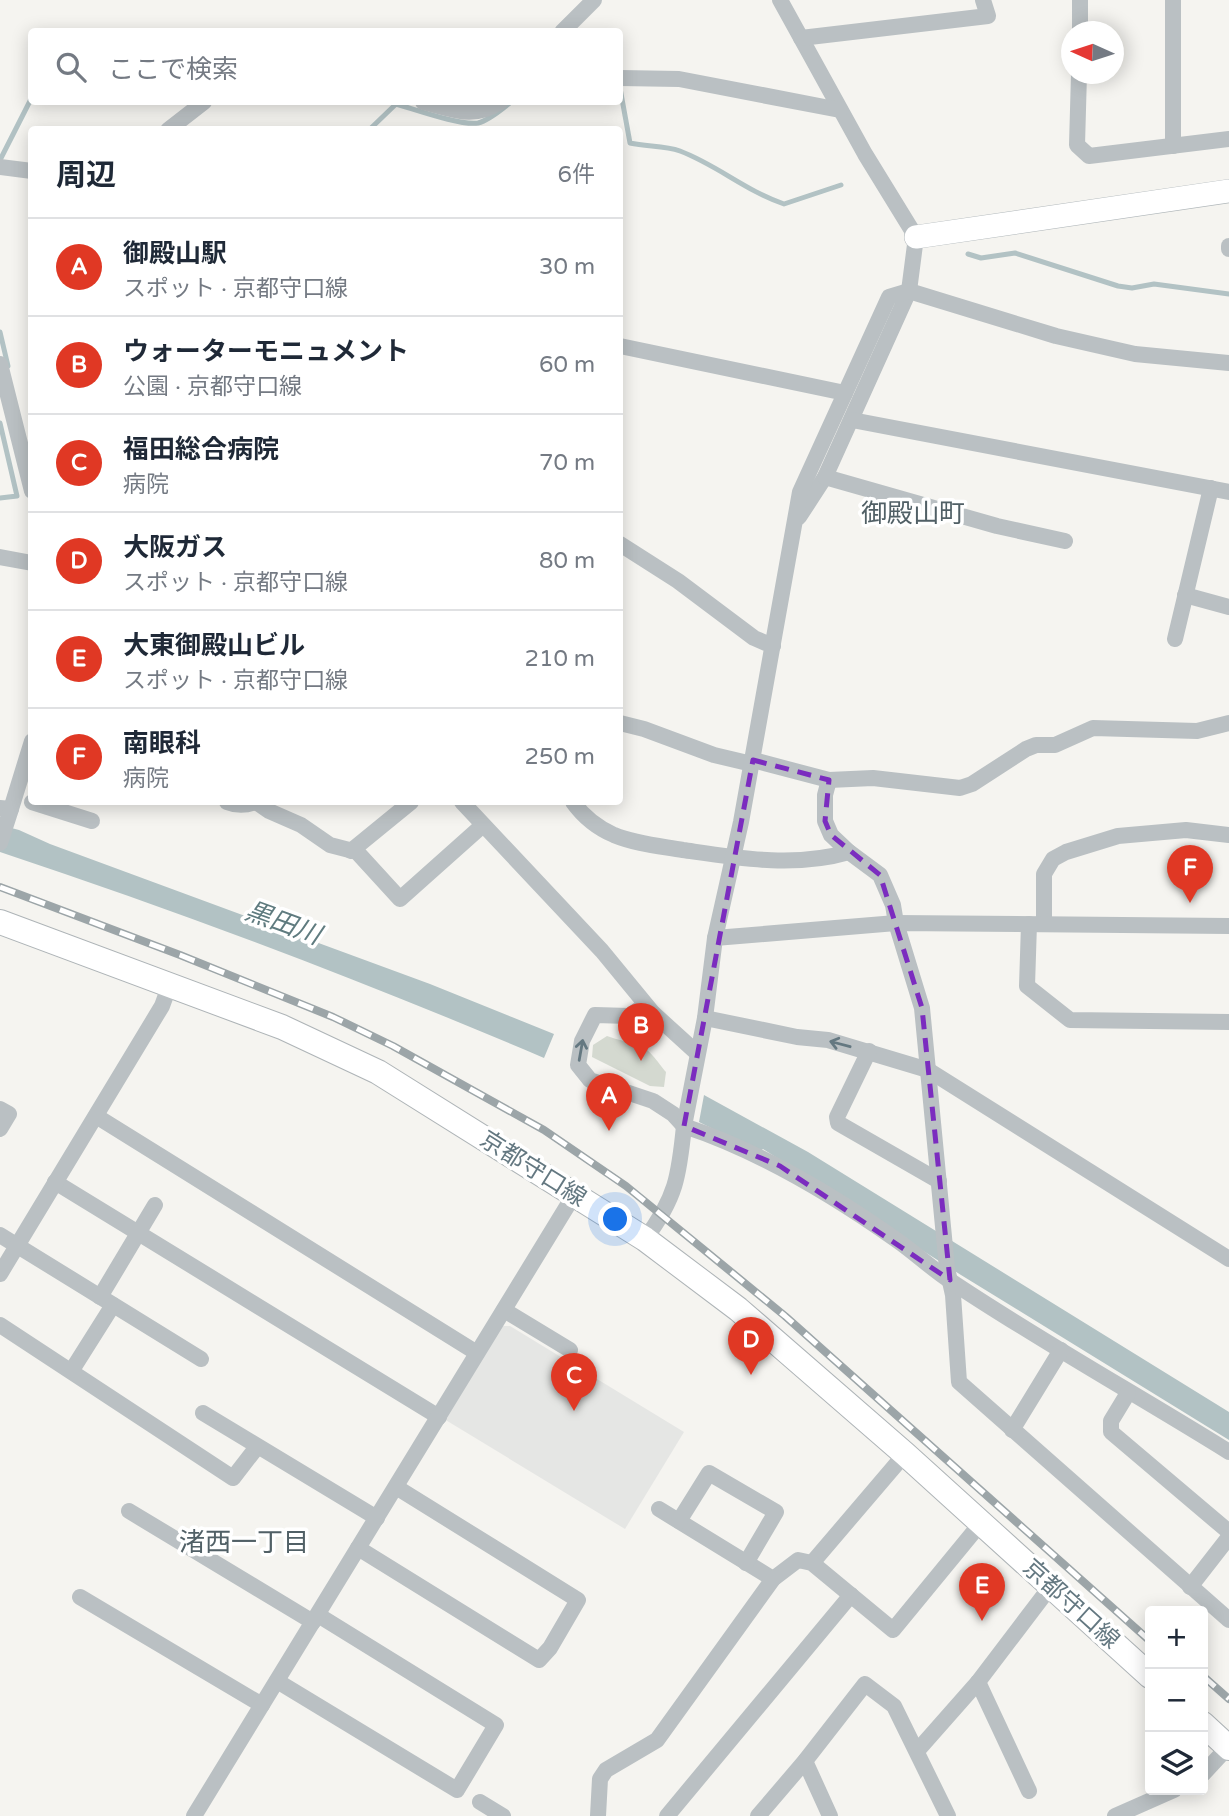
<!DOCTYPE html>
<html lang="ja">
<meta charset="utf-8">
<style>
:root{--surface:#fff;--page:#f6f6f7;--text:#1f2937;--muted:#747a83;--line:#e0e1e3;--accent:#e03824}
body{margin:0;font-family:"Varela Round","Noto Sans JP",sans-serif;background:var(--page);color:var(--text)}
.controls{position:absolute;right:21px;bottom:21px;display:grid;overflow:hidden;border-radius:7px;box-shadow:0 4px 18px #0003}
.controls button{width:63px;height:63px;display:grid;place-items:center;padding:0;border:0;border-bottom:2px solid var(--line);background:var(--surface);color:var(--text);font:35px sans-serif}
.compass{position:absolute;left:1061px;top:21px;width:63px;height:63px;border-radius:50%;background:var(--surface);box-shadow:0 4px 18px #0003;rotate:273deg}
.you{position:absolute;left:616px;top:1220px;width:24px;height:24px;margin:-18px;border:5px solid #fff;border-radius:50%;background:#1a73e8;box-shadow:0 0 0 10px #1a73e833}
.badge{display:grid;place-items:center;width:46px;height:46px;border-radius:50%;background:var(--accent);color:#fff;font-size:23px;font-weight:700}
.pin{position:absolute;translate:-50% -58px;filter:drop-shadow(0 2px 4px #0008)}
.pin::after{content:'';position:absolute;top:37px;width:24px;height:21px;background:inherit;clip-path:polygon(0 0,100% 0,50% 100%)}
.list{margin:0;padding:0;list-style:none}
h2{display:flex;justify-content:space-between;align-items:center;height:91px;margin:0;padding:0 28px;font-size:30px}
h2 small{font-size:23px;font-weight:400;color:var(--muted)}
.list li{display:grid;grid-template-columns:46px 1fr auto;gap:21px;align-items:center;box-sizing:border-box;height:98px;padding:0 28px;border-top:2px solid var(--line)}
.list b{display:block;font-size:26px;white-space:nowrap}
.list p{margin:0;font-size:23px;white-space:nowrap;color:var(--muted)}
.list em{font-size:23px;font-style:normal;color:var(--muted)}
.icon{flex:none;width:38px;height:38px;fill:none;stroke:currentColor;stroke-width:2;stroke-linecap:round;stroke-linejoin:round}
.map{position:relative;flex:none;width:1229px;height:1816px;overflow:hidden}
.search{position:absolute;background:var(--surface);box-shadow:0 4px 18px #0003;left:28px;top:28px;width:595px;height:77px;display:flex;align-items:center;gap:18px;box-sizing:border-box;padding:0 24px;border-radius:7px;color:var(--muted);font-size:26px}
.panel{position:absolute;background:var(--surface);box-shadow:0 4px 18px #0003;left:28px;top:126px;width:595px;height:679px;border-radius:7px}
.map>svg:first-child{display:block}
.built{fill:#e5e6e4}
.green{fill:#d4d9d0}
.water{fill:#b2c2c4}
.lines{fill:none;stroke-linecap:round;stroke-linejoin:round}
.stream{stroke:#b2c2c4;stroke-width:5}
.secondary-casing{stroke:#afb6b9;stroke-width:24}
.primary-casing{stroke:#aeb4b7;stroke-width:26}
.street{stroke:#bac0c3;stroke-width:16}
.secondary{stroke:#fff;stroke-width:23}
.primary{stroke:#fff;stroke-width:24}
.rail-casing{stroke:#9ca5a8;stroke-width:8}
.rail{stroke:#fff;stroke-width:5;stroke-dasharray:16;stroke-linecap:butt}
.oneway{stroke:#647881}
.marked{fill:none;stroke:#7b2cbf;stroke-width:5;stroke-dasharray:14 9;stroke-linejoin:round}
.labels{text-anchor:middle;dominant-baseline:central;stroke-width:7;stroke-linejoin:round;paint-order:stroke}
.street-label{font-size:24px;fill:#647881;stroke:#fff}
.neighbourhood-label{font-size:26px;fill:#516066;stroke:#fff}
.water-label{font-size:26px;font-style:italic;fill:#5f7b7f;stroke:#fff}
</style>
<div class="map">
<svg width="1229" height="1816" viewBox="0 0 1229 1816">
<rect width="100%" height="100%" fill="#f5f4f0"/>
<path class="built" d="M 500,1326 L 510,1326 L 684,1432 L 625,1529 L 444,1419 Z"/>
<path class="green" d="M 607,1036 C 617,1040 627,1041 636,1044 C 649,1047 658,1063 666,1072 L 664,1087 L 650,1086 L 592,1057 L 593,1045 Z"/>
<g class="water">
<path d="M 0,825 L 19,830 L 50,844 L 430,984 L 554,1034 L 544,1058 C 366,982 184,913 0,852 Z"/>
<path d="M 704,1095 L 808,1152 L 1229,1412 L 1229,1440 L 961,1275 L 763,1149 L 759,1152 L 699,1122 Z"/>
</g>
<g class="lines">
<g class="stream">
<path d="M 620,88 L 630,143 C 647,147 664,145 680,151 C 717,165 746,191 784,204 L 841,185"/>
<path d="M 369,130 L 396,104 C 414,109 461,126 478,123 C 490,120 502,109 511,102"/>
<path d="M 0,160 L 32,97"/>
<path d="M 968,254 L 981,258 L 1015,253 L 1118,286 L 1132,288 L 1154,284 L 1229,294"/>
<path d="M 0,332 L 8,366"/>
<path d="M 0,423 L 17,496 L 0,498"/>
</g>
<g class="secondary-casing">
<path id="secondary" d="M 916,237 L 1229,191"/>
</g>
<g class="primary-casing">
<g id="primary">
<path d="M 0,922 L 282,1027 L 378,1072 L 645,1239 L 738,1309 L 905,1454 L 1150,1676"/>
<path d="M 1203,1724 L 1229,1748"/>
</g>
</g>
<g class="street">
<path d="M 780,0 L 865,154 L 916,237 L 909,291 L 825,477 L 799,517"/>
<path d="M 562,32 L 594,0"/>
<path d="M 1080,32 L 1080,0"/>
<path d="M 801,38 L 988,16 L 983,0"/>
<path d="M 1079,74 L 1077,145 L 1089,156 L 1229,139"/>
<path d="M 620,78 L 679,79 L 840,110"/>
<path d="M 423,102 C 453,109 472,120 500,102"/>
<path d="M 168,130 L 204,102"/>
<path d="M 1173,146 L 1173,0"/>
<path d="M 0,167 L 32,171"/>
<path d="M 1229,246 L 1229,249"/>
<path d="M 620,346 L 845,393"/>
<path d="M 0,364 L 32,491"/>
<path d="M 852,420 L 1229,492"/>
<path d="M 825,477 L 997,526 L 1065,541"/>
<path d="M 620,544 L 678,581 L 754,638 L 773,646"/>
<path d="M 0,557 L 32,563"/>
<path d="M 1185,595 L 1229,607"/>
<path d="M 1175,639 L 1211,488"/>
<path d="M 620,723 L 644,729 L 714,755 L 752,764"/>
<path d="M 753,760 L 829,780 L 873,778 L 960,788 L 972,784 L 1026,749 L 1036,745 L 1055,745 L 1093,728 L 1197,731 L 1229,723"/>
<path d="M 829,780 L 825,795 L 825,821 L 831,835 L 849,852 L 880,875 L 893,905 L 896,923 L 922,1008 L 947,1268 L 953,1295 L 959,1382 L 1229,1620"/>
<path d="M 32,802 L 92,821"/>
<path d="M 227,802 C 237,806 245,806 255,802"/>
<path d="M 256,802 L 269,811 L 301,825 L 330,845 L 357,852 L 400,899 L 483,825"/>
<path d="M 462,802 L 602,951 L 653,1013 L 697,1053"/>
<path d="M 573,802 C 583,816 598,828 614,835 C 636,844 660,846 683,850 C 738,858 794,868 849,852"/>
<path d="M 0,808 L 11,809 L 32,741"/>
<path d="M 0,843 L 11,809"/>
<path d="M 351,851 L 411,802"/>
<path d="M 1029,924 L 1027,986 L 1070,1020 L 1229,1022"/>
<path d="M 1044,924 L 1044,874 L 1053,859 L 1066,852 L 1118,836 L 1186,830 L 1229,835"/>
<path d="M 715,938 L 896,923 L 1229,926"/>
<path d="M 645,1005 L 629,1016 L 595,1015 L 582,1041 L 578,1065 L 590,1080 L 653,1101 L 673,1114 L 684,1126"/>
<path d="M 705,1018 L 797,1037 L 828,1040 L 928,1070 L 1229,1259"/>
<path d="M 869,1051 L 837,1117 L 838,1123 L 939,1181"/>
<path d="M 0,1109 L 9,1114 L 0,1129"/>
<path d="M 96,1116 L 477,1353"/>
<path d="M 684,1126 L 705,1018 L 715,938 L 741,822 L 800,492 L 889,297 L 909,291 L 1056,336 L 1135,354 L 1229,363"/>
<path d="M 55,1182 L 439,1417"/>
<path d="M 0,1235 L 201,1359"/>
<path d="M 645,1239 C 676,1198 679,1176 684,1126 C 760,1151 833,1195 898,1241 C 915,1253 931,1268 949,1280 C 1040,1341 1136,1394 1229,1452"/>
<path d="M 0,1274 L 162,1006 L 170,984"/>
<path d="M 100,1297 L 155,1205"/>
<path d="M 504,1310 L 570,1350"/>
<path d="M 0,1325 L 233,1478 L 257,1447"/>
<path d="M 72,1370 L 113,1305"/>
<path d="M 1128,1393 L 1111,1421 L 1111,1432 L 1229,1532"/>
<path d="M 203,1413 L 377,1518"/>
<path d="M 1012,1430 L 1061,1350"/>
<path d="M 659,1509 L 773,1579"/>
<path d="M 129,1511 L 313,1622"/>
<path d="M 679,1521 L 709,1473 L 776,1512 L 746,1563"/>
<path d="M 358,1548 L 539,1660 L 550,1648 L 578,1600 L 396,1487"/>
<path d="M 812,1563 L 905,1454"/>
<path d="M 1190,1587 L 1229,1537"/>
<path d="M 80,1597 L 262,1705"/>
<path d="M 277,1681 L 457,1790 L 496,1725 L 318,1615"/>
<path d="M 978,1682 L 1029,1791"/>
<path d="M 918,1750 L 978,1682 L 1051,1586"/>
<path d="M 805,1761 L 830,1816"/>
<path d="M 1203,1774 L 1228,1747"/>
<path d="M 480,1802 L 503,1816"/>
<path d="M 194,1816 L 574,1195"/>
<path d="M 598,1816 L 600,1779 L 606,1770 L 657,1740 L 773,1579 L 798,1560 L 812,1563 L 893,1630 L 981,1523"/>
<path d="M 667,1816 L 851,1595"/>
<path d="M 758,1816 L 805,1761 L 865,1684 L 894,1706 L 948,1816"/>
<path d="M 1115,1816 L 1174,1790"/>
</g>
<use href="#secondary" class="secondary"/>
<use href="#primary" class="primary"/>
<g class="rail-casing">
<g id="rail">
<path d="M 0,887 L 180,955 L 333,1017 L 393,1046 L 544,1130 L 626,1186 L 785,1316 L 1150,1641"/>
<path d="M 1203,1676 L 1229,1699"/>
</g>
</g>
<use href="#rail" class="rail"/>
</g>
<defs><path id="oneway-shaft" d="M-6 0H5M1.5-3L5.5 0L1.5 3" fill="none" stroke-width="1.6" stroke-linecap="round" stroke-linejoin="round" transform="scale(1.75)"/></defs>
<g class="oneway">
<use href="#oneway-shaft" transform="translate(840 1044) rotate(-165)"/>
<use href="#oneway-shaft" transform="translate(581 1050) rotate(-80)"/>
</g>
<path class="marked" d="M 753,760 L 829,780 L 825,821 L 831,835 L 880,875 L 922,1008 L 950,1280 L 780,1166 L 684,1126 Z"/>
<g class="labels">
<g class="street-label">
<text transform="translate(533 1169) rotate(32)">京都守口線</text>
<text transform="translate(1071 1604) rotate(42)">京都守口線</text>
</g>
<g class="neighbourhood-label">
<text x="913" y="513">御殿山町</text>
<text x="244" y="1542">渚西一丁目</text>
</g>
<g class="water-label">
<text transform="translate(283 923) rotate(20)">黒田川</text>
</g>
</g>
</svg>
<div class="controls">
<button>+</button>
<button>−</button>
<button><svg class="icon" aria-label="layers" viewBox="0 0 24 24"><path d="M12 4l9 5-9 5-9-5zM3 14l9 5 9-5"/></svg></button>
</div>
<svg class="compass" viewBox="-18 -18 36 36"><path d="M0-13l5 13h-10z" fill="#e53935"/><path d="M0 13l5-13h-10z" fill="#747a83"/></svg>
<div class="you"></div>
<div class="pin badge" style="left:609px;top:1131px">A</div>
<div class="pin badge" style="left:641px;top:1061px">B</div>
<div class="pin badge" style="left:574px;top:1411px">C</div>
<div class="pin badge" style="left:751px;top:1375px">D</div>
<div class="pin badge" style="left:982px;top:1621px">E</div>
<div class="pin badge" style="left:1190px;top:903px">F</div>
<div class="search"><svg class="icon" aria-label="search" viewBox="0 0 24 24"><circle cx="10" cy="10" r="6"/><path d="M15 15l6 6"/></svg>ここで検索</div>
<section class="panel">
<h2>周辺<small>6件</small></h2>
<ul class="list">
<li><span class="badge">A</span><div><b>御殿山駅</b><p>スポット · 京都守口線</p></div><em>30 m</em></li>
<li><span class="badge">B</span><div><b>ウォーターモニュメント</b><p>公園 · 京都守口線</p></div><em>60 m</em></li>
<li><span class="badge">C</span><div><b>福田総合病院</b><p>病院</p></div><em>70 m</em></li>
<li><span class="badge">D</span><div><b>大阪ガス</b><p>スポット · 京都守口線</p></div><em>80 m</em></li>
<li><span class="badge">E</span><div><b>大東御殿山ビル</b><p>スポット · 京都守口線</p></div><em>210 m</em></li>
<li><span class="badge">F</span><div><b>南眼科</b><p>病院</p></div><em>250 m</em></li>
</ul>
</section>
</div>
